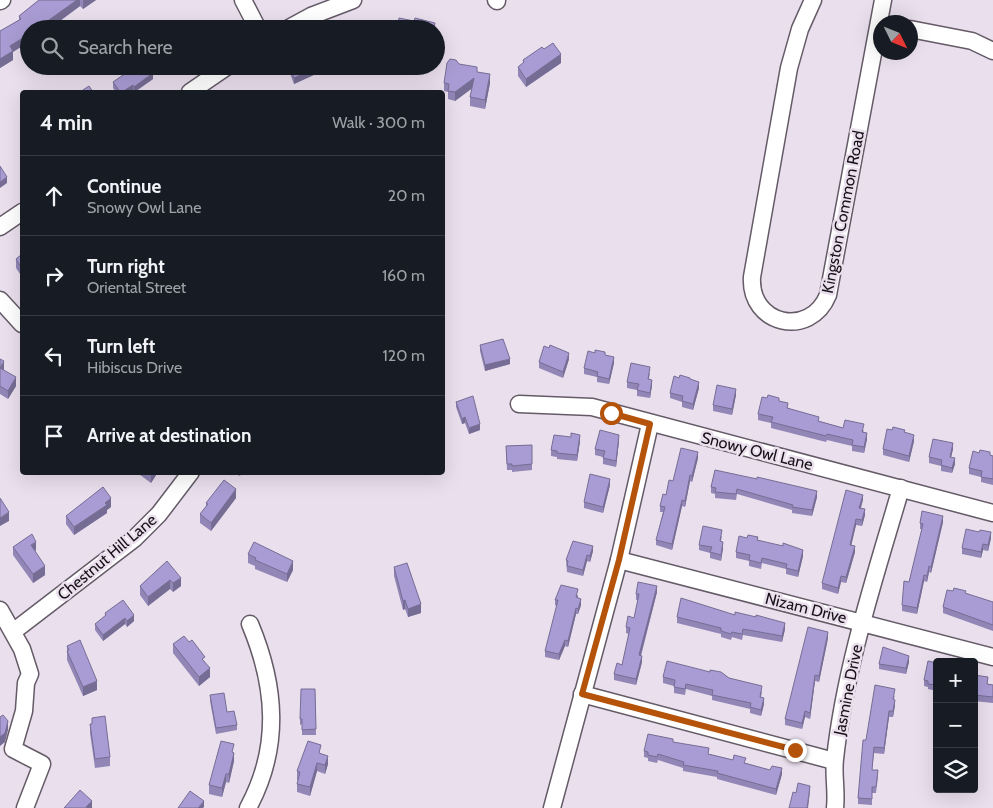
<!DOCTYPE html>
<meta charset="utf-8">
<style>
:root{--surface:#171b24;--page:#20242c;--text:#f1f3f6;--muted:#9ea1a6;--line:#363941}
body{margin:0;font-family:Cabin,sans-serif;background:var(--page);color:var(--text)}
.controls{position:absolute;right:15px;bottom:15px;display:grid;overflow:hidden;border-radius:5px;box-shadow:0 5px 20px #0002}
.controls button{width:45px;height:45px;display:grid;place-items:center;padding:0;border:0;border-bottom:1px solid var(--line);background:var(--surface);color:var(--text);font:25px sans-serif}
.compass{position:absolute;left:873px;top:15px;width:45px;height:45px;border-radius:50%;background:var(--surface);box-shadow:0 5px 20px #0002;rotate:133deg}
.stop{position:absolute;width:15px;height:15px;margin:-11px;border:4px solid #b45309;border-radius:50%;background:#fff}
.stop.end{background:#b45309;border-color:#fff;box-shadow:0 1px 5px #0008}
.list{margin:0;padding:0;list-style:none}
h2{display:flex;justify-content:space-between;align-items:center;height:65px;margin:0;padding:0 20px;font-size:21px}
h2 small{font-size:16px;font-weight:400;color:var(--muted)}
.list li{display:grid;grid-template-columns:32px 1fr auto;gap:15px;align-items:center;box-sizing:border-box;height:80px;padding:0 20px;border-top:1px solid var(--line)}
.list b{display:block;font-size:19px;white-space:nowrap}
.list p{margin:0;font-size:16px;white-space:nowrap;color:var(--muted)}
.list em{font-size:16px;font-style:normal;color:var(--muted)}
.icon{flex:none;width:28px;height:28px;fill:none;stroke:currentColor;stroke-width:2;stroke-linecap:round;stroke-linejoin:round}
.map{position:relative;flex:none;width:993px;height:808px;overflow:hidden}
.search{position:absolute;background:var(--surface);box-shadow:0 5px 20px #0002;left:20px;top:20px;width:425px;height:55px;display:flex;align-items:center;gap:12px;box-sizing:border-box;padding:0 18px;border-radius:28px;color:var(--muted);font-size:19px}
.panel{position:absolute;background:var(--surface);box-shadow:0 5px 20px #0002;left:20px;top:90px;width:425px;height:385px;border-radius:5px}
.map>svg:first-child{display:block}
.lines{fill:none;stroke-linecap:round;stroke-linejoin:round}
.minor-casing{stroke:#645b67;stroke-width:19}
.minor{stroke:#fff;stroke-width:16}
.wall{fill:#9186b6}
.shaded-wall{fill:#766d94}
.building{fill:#a99cd4;stroke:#766d94}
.route{stroke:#b45309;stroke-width:6}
.labels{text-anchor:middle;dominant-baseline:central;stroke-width:5;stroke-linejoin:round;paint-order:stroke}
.street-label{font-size:16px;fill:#151116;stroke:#eadfed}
</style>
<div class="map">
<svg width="993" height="808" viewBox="0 0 993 808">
<rect width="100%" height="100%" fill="#eadfed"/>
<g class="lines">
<g class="minor-casing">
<g id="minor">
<path d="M 243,0 L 258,29"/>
<path d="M 496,0 L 497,1"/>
<path d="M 813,0 L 800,29 L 789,68 L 752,277 C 749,325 810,339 828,295 L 883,0"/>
<path d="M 0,1 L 2,0"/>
<path d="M 287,29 L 311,16 L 353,0"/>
<path d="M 910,29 L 972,41 L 993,51"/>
<path d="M 190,92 L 228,66"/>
<path d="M 0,227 L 22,212"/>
<path d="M 0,300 L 22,324"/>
<path d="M 519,404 L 592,407 L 993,513"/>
<path d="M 619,560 L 993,657"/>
<path d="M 0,610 L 22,649 L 30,674 L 26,683 L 24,711 L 13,749 L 42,764 L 25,808"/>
<path d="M 14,631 L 134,539 L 159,514 L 191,472"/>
<path d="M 582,694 L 834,761"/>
<path d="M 248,808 C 281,747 276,686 250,624"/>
<path d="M 552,808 L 619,560 L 650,424"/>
<path d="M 835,808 C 837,791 833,775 835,759 C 845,667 875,577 901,488"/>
</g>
</g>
<use href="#minor" class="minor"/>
</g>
<g class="wall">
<path d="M 39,0 L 96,0 L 83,9 L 80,6 L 49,29 L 29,29 L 13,52 L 13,60 L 0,68 L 0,31 L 19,20 L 19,16 Z"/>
<path d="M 544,49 L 561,63 L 526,87 L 518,76 L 518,67 L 523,63 L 523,60 Z"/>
<path d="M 459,64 L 477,72 L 490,83 L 485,109 L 470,106 L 470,97 L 472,88 L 455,101 L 448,99 L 448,92 L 444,91 L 444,83 Z"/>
<path d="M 289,66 L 329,66 L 329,68 L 294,84 L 289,71 Z"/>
<path d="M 153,79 L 135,92 L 134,92 L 133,91 L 130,92 L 116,92 L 113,88 L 113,82 Z"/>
<path d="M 22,254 L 22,277 L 16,268 L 16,259 Z"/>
<path d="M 480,345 L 510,364 L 485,371 L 480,351 Z"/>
<path d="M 605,355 L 614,363 L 609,384 L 597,382 L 597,377 L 584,374 L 584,368 Z"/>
<path d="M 0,359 L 4,370 L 16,386 L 8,399 L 0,394 Z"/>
<path d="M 569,359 L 563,378 L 539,368 L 539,362 Z"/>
<path d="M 650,373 L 649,379 L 652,385 L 650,398 L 637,396 L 637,390 L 627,388 L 627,382 Z"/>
<path d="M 679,378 L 690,380 L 699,388 L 693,410 L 682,407 L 682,402 L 670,398 L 670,393 Z"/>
<path d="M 736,395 L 732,415 L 713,411 L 713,405 Z"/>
<path d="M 767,398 L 779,401 L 788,408 L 819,421 L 843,428 L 864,430 L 863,432 L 867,439 L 864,453 L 852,451 L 852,446 L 827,440 L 826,442 L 771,428 L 771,423 L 758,420 L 758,414 Z"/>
<path d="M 456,402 L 480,430 L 469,434 L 465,423 L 462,424 L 456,407 Z"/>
<path d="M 905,433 L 914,441 L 909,462 L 883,455 L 883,449 Z"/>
<path d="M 580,441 L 577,461 L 557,459 L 557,457 L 551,456 L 551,450 Z"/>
<path d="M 619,441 L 616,467 L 603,464 L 603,457 L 595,455 L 595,449 Z"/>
<path d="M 532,445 L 532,470 L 512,472 L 512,470 L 507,470 L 506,446 Z"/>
<path d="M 953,449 L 951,457 L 955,464 L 952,473 L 941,471 L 941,466 L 929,463 L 929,457 Z"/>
<path d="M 990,455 L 993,456 L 993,485 L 981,482 L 981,477 L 969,474 L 969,468 Z"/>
<path d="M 698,458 L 692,482 L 690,481 L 685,507 L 682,506 L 672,550 L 656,545 L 656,540 L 663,512 L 660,512 L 660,506 L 673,481 Z"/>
<path d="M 715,470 L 817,497 L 812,516 L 792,513 L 792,510 L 737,494 L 736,500 L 715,498 L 715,494 L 711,493 L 711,487 Z"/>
<path d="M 136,472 L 158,472 L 151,483 Z"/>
<path d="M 232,472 L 242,472 L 240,476 Z"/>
<path d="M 610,485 L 603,513 L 584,508 L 584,502 Z"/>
<path d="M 236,498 L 211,531 L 200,523 L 200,514 L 206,507 L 206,503 Z"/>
<path d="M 863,500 L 861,508 L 865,515 L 862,526 L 856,525 L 851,545 L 855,552 L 846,583 L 841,582 L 838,594 L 822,589 L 822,583 Z"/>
<path d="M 111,507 L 107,510 L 107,513 L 74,535 L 66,524 L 66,516 Z"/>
<path d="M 943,522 L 931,573 L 929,572 L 927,582 L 924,581 L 917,614 L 902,611 L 902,605 L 909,582 L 922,529 L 920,529 L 920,523 Z"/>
<path d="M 722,536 L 721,541 L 723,548 L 721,561 L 710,558 L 710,553 L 699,550 L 699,545 Z"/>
<path d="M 991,538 L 988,551 L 983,550 L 981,558 L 962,554 L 962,548 Z"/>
<path d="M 758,540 L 803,556 L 798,577 L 786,574 L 786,569 L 762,563 L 761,569 L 749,566 L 749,561 L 736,558 L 736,552 Z"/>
<path d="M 13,547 L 36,550 L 35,551 L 45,575 L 33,583 L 13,555 Z"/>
<path d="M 593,551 L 590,562 L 587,561 L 583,576 L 567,572 L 566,560 Z"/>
<path d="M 248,554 L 293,570 L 287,582 L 255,569 L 255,566 L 248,563 Z"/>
<path d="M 167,561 L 181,586 L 173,592 L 170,589 L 148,606 L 140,595 L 140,586 Z"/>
<path d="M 394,567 L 421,613 L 408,617 L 405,609 L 403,610 L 394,576 Z"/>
<path d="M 657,592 L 641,656 L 642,662 L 636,685 L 614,680 L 614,674 L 622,665 L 629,634 L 626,633 L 626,627 L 634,618 L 638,600 L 636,600 L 636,594 Z"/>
<path d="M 966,594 L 993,602 L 993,631 L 943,613 L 943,607 Z"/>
<path d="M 578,595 L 578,598 L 581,605 L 578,614 L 576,614 L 568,647 L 565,646 L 559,660 L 545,657 L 545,651 L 557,606 L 555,605 L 555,600 Z"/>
<path d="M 105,613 L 134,621 L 127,627 L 125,624 L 103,641 L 95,630 L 95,624 L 105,617 Z"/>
<path d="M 735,615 L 785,629 L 782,642 L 743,635 L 742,640 L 732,637 L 731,640 L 721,637 L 721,634 L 677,623 L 677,617 Z"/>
<path d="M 828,638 L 819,682 L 815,681 L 810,719 L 805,717 L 802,729 L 785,725 L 785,719 Z"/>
<path d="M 189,642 L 205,662 L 210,677 L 199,686 L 173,653 L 173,644 Z"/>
<path d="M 67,646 L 97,690 L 83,696 L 67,660 Z"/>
<path d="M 909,662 L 906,674 L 879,669 L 879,664 Z"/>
<path d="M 937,663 L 937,691 L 928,689 L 928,687 L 924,686 L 924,680 Z"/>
<path d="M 974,675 L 988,684 L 993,685 L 993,703 L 974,701 Z"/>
<path d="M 663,677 L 729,678 L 762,692 L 761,697 L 764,704 L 761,716 L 750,713 L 750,709 L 712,700 L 712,696 L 686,689 L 685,695 L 674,693 L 674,686 L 663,683 Z"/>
<path d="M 315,689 L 316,735 L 302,735 L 302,724 L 300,725 L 300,719 Z"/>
<path d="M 210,695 L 227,712 L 237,725 L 237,730 L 216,734 L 210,701 Z"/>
<path d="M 895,695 L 894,699 L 895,705 L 893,717 L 889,717 L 884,754 L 874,753 L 872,770 L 878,776 L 876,793 L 872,793 L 872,805 L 858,804 L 858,798 L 866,740 Z"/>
<path d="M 92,718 L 110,757 L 110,766 L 95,768 L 90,733 L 90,724 L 92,724 Z"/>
<path d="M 673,742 L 709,754 L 746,763 L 782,774 L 776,795 L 717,779 L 717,777 L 683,771 L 683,768 L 658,760 L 657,763 L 648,761 L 648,758 L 644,757 L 644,751 Z"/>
<path d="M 234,752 L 234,761 L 229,783 L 226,782 L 222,797 L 209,794 L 209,785 Z"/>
<path d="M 321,754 L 328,764 L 325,774 L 317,771 L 310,796 L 297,792 L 297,784 L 298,780 L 297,780 L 297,771 Z"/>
</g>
<g class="shaded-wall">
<path d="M 77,0 L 80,0 L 80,6 L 49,29 L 46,29 L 46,24 L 49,20 Z"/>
<path d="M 84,0 L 96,0 L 83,9 L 83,1 Z"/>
<path d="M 29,34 L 29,42 L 13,52 L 13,60 L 0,68 L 0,59 L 10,46 Z"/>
<path d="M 561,54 L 561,63 L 526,87 L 526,79 Z"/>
<path d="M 320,66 L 329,66 L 329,68 L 294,84 L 294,78 Z"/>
<path d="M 346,66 L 355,66 L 346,70 Z"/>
<path d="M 153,73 L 153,79 L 134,92 L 134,87 Z"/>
<path d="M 490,74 L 490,83 L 485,109 L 485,100 Z"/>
<path d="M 474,78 L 474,87 L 455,101 L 455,92 Z"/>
<path d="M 133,85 L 133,91 L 130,92 L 122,92 Z"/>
<path d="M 7,177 L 7,183 L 0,188 L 0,182 Z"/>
<path d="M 569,353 L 569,359 L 563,378 L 563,372 Z"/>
<path d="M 614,357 L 614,363 L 609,384 L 609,379 Z"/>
<path d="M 510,359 L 510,364 L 485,371 L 485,365 Z"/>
<path d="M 4,361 L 4,370 L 0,368 Z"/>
<path d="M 16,377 L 16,386 L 8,399 L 8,391 Z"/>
<path d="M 652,380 L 652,385 L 650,398 L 650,393 Z"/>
<path d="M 699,382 L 699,388 L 693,410 L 693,404 Z"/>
<path d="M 736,389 L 736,395 L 732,415 L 732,409 Z"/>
<path d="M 465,417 L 465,423 L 462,424 L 462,419 Z"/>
<path d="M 480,424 L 480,430 L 469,434 L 469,428 Z"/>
<path d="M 867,433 L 867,439 L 864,453 L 864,447 Z"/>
<path d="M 580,435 L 580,441 L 577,461 L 577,455 Z"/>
<path d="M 619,435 L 619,441 L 616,467 L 616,461 Z"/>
<path d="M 914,435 L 914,441 L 909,462 L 909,456 Z"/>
<path d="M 953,443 L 953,449 L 950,462 L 950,457 Z"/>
<path d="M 698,452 L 698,458 L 692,482 L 692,476 Z"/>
<path d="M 955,458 L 955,464 L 952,473 L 952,468 Z"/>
<path d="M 152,472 L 158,472 L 151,483 L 151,474 Z"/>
<path d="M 690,475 L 690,481 L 685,507 L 685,501 Z"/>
<path d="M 610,479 L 610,485 L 603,513 L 603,507 Z"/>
<path d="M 236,489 L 236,498 L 211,531 L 211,523 Z"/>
<path d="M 817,491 L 817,497 L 812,516 L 812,510 Z"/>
<path d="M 863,495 L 863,500 L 859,513 L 859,508 Z"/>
<path d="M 111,498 L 111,507 L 107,510 L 107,513 L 74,535 L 74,527 Z"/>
<path d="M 682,500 L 682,506 L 672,550 L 672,544 Z"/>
<path d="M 865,509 L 865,515 L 862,526 L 862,520 Z"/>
<path d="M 9,512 L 9,521 L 0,526 L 0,518 Z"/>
<path d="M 943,516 L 943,522 L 931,573 L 931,567 Z"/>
<path d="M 856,519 L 856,525 L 850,551 L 850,545 Z"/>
<path d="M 991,532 L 991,538 L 988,551 L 988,545 Z"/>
<path d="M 36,542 L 36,550 L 31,554 L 31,545 Z"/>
<path d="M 723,542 L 723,548 L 721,561 L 721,555 Z"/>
<path d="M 983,544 L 983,550 L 981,558 L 981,552 Z"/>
<path d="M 593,546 L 593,551 L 590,562 L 590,556 Z"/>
<path d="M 855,546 L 855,552 L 846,583 L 846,577 Z"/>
<path d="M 803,550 L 803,556 L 798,577 L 798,571 Z"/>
<path d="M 587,555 L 587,561 L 583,576 L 583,570 Z"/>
<path d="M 293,561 L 293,570 L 287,582 L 287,574 Z"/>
<path d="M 45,566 L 45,575 L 33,583 L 33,574 Z"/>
<path d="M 929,566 L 929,572 L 927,582 L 927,576 Z"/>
<path d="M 924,575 L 924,581 L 917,614 L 917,608 Z"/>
<path d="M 841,576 L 841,582 L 838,594 L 838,588 Z"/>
<path d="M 181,578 L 181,586 L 173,592 L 173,583 Z"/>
<path d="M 170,580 L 170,589 L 148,606 L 148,597 Z"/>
<path d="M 657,586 L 657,592 L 639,661 L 639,655 Z"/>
<path d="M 581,599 L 581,605 L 578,614 L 578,609 Z"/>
<path d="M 405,600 L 405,609 L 403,610 L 403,601 Z"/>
<path d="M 421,604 L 421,613 L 408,617 L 408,609 Z"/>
<path d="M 576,608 L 576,614 L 568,647 L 568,641 Z"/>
<path d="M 134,615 L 134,621 L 127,627 L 127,621 Z"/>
<path d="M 125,618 L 125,624 L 103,641 L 103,635 Z"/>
<path d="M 785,623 L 785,629 L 782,642 L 782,636 Z"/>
<path d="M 828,632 L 828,638 L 819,682 L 819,676 Z"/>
<path d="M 565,640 L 565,646 L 559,660 L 559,654 Z"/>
<path d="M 642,656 L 642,662 L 636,685 L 636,679 Z"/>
<path d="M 909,656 L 909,662 L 906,674 L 906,668 Z"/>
<path d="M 210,668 L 210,677 L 199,686 L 199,677 Z"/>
<path d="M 815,675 L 815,681 L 810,719 L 810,713 Z"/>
<path d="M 97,681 L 97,690 L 83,696 L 83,687 Z"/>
<path d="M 764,698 L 764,704 L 761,716 L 761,710 Z"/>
<path d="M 895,700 L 895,705 L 893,717 L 893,711 Z"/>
<path d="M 805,711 L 805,717 L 802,729 L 802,723 Z"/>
<path d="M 889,711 L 889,717 L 884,754 L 884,748 Z"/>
<path d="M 8,721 L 8,730 L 5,742 L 0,746 L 0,737 Z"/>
<path d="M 234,753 L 234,761 L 229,783 L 229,774 Z"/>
<path d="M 328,756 L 328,764 L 325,774 L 325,765 Z"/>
<path d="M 317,763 L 317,771 L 310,796 L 310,787 Z"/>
<path d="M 782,768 L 782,774 L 776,795 L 776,789 Z"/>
<path d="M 226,774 L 226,782 L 222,797 L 222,788 Z"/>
<path d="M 810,786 L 810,791 L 808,808 L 807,808 Z"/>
<path d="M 92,801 L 92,808 L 86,808 L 86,807 Z"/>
<path d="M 204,801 L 204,807 L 203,808 L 198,808 Z"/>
</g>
<g class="building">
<path d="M 39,0 L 77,0 L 49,20 L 46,24 L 48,27 L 46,29 L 29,29 L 29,34 L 10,46 L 13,51 L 0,59 L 0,31 L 21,19 L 19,16 Z"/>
<path d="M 399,18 L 414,21 L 415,18 L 435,23 L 434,29 L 397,29 Z"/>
<path d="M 190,21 L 195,29 L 185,29 L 183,27 Z"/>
<path d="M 553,43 L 561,54 L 526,79 L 518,67 L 524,62 L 523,60 L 542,47 L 544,49 Z"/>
<path d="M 450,59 L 456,60 L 459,64 L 477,67 L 477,72 L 490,74 L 485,100 L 470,97 L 474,78 L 455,92 L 448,91 L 449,84 L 444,83 L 447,63 Z"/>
<path d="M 136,66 L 148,66 L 153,73 L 134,87 L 133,85 L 122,92 L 120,92 L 113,82 Z"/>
<path d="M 289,66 L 320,66 L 294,78 Z"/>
<path d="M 89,86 L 93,92 L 80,92 Z"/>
<path d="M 0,166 L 7,177 L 0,182 Z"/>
<path d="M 22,254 L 22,269 L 16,259 Z"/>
<path d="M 503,339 L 510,359 L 485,365 L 480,345 Z"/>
<path d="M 550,345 L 569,353 L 563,372 L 539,362 L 544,346 L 549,348 Z"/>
<path d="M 595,350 L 605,352 L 605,355 L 614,357 L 609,379 L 597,376 L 598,372 L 584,368 L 588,351 L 595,353 Z"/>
<path d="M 0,359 L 4,361 L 0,368 L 16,377 L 8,391 L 0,386 Z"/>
<path d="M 631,363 L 650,367 L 648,379 L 652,380 L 650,393 L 637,390 L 639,384 L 627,382 Z"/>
<path d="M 680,375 L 690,378 L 690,379 L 699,382 L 693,404 L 682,401 L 683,396 L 670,393 L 674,376 L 679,378 Z"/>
<path d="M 717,385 L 736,389 L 732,409 L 713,405 Z"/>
<path d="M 768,395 L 779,398 L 779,401 L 788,403 L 787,408 L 819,417 L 818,421 L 843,428 L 845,420 L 864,424 L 862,432 L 867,433 L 864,447 L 852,445 L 853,440 L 827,434 L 826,436 L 771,422 L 773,417 L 758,414 L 762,397 L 767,398 Z"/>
<path d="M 473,396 L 480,424 L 469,428 L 465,417 L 462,419 L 456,402 Z"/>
<path d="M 893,427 L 905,430 L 904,432 L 914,435 L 909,456 L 883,449 L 887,429 L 892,430 Z"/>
<path d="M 600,430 L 619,435 L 616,461 L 603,458 L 605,451 L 595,449 Z"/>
<path d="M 571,433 L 580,435 L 577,455 L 557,453 L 557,451 L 551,450 L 554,435 L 571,437 Z"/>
<path d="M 933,439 L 953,443 L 950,457 L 955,458 L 952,468 L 941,465 L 942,460 L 929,457 Z"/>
<path d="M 532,445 L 532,464 L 512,466 L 512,464 L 507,464 L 506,446 Z"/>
<path d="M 681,448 L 698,452 L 692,476 L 690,475 L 685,501 L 682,500 L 672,544 L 656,540 L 665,507 L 660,506 L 663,494 L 666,495 L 669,480 L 673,481 Z"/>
<path d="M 980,450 L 990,452 L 990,455 L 993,456 L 993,479 L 981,477 L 982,471 L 969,468 L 973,451 L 979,453 Z"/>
<path d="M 715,470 L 757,479 L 757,477 L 817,491 L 812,510 L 792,507 L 793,505 L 737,489 L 736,494 L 715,492 L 716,488 L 711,487 Z"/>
<path d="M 590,474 L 610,479 L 603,507 L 584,502 Z"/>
<path d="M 224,480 L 236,489 L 211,523 L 200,514 L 208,504 L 206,503 Z"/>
<path d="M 103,487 L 111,498 L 105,503 L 107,505 L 74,527 L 66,516 Z"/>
<path d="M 846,490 L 863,495 L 859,508 L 865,509 L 862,520 L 856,519 L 850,545 L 855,546 L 846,577 L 841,576 L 838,588 L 822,583 Z"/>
<path d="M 0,498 L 9,512 L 0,518 Z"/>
<path d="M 922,511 L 943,516 L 931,567 L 929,566 L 927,576 L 924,575 L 917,608 L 902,605 L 904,581 L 909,582 L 923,524 L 920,523 Z"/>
<path d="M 703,526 L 722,530 L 720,541 L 723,542 L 721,555 L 710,552 L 712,547 L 699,545 Z"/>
<path d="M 966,529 L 979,532 L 980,530 L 991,532 L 988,545 L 983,544 L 981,552 L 962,548 Z"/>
<path d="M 32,534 L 36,542 L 31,545 L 45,566 L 33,574 L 13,547 Z"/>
<path d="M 748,535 L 758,537 L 757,540 L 783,546 L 783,543 L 803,550 L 798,571 L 786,568 L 787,564 L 762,558 L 761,563 L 749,560 L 750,555 L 736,552 L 739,536 L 747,538 Z"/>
<path d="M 573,541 L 593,546 L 590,556 L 587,555 L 583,570 L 567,566 L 568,561 L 566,560 Z"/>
<path d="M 254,542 L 293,561 L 287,574 L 255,560 L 256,558 L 248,554 Z"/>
<path d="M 167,561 L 181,578 L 173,583 L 170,580 L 148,597 L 140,586 Z"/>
<path d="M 407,563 L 421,604 L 408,609 L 405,600 L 403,601 L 394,567 Z"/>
<path d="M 638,582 L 657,586 L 639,655 L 642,656 L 636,679 L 614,674 L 617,663 L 622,665 L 630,628 L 626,627 L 628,616 L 634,618 L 639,594 L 636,594 Z"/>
<path d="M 561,585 L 578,589 L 576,597 L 581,599 L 578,609 L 576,608 L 568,641 L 565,640 L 559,654 L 545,651 L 558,600 L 555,600 Z"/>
<path d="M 954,588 L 966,591 L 965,593 L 993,602 L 993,625 L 943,607 L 947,590 L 953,591 Z"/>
<path d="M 681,598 L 735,615 L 735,612 L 756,617 L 756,615 L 785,623 L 782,636 L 743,629 L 742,634 L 732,632 L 731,634 L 721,631 L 721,628 L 677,617 Z"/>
<path d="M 123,600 L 134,615 L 127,621 L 125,618 L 103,635 L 95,624 L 106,615 L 105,613 Z"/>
<path d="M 808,627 L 828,632 L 819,676 L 815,675 L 810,713 L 805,711 L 802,723 L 785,719 Z"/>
<path d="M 184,636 L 189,642 L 192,640 L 205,657 L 202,659 L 210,668 L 199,677 L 173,644 Z"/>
<path d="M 80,640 L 97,681 L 83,687 L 67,651 L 69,650 L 67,646 Z"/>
<path d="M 883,647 L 909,656 L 906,668 L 879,664 Z"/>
<path d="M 667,661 L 710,672 L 710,670 L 721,672 L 729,678 L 762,686 L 760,697 L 764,698 L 761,710 L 750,707 L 751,703 L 712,695 L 713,690 L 686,684 L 685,689 L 674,687 L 675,680 L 663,677 Z"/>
<path d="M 928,661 L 937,663 L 937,685 L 928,684 L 928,681 L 924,680 Z"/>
<path d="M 974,675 L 988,677 L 987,684 L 993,685 L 993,697 L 974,695 Z"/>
<path d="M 875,685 L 895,689 L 893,699 L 895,700 L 893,711 L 889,711 L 884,748 L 874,747 L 872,770 L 878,770 L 876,787 L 872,787 L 872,799 L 858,798 L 863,740 L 866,740 Z"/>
<path d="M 301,689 L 315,689 L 316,729 L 302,730 L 302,719 L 300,719 Z"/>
<path d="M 224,693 L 227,712 L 234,711 L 237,725 L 216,728 L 210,695 Z"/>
<path d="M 3,715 L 8,721 L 5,733 L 0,737 L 0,717 Z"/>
<path d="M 105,716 L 110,757 L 95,759 L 90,724 L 92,724 L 92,718 Z"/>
<path d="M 648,734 L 673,739 L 673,742 L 709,748 L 708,754 L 733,760 L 734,755 L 746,758 L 744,763 L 770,770 L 772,766 L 782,768 L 776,789 L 717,773 L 718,771 L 683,765 L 684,762 L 658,754 L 657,757 L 648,755 L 648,752 L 644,751 Z"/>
<path d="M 221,741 L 234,744 L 232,752 L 234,753 L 229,774 L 226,774 L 222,788 L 209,785 Z"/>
<path d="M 308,741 L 321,745 L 319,753 L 328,756 L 325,765 L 317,763 L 310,787 L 297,784 L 300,772 L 297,771 Z"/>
<path d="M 798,783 L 810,786 L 807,808 L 789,808 L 793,792 L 796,793 Z"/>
<path d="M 80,790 L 92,801 L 86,807 L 88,808 L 64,808 Z"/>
<path d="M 190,791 L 204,801 L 198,808 L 178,808 Z"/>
</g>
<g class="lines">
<path class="route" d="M 611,413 L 650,424 L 619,560 L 582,694 L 795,750"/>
</g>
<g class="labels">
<g class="street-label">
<text transform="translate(843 212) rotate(-79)">Kingston Common Road</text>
<text transform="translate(757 451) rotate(14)">Snowy Owl Lane</text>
<text transform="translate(107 557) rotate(-40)">Chestnut Hill Lane</text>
<text transform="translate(806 608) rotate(14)">Nizam Drive</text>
<text transform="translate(848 690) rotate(-79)">Jasmine Drive</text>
</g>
</g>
</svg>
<div class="controls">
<button>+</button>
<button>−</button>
<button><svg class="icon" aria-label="layers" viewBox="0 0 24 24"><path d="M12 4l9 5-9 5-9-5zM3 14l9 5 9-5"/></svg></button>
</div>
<svg class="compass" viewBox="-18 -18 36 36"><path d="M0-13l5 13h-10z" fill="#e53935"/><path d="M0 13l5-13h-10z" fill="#9ea1a6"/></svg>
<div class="stop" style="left:611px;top:413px"></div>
<div class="stop end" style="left:795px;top:750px"></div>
<div class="search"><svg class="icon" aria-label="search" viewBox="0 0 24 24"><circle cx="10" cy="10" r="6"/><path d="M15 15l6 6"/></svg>Search here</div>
<section class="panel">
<h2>4 min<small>Walk · 300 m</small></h2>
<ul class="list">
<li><svg class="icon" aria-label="ahead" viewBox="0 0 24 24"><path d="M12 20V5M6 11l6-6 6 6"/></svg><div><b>Continue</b><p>Snowy Owl Lane</p></div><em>20 m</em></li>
<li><svg class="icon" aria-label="right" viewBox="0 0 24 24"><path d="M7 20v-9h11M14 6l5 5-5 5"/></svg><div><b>Turn right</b><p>Oriental Street</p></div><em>160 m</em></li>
<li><svg class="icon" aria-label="left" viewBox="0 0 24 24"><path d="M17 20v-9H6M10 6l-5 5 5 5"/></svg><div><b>Turn left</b><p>Hibiscus Drive</p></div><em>120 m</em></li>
<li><svg class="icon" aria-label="arrive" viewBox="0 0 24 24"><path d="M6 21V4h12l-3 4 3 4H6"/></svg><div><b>Arrive at destination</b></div></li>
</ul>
</section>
</div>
